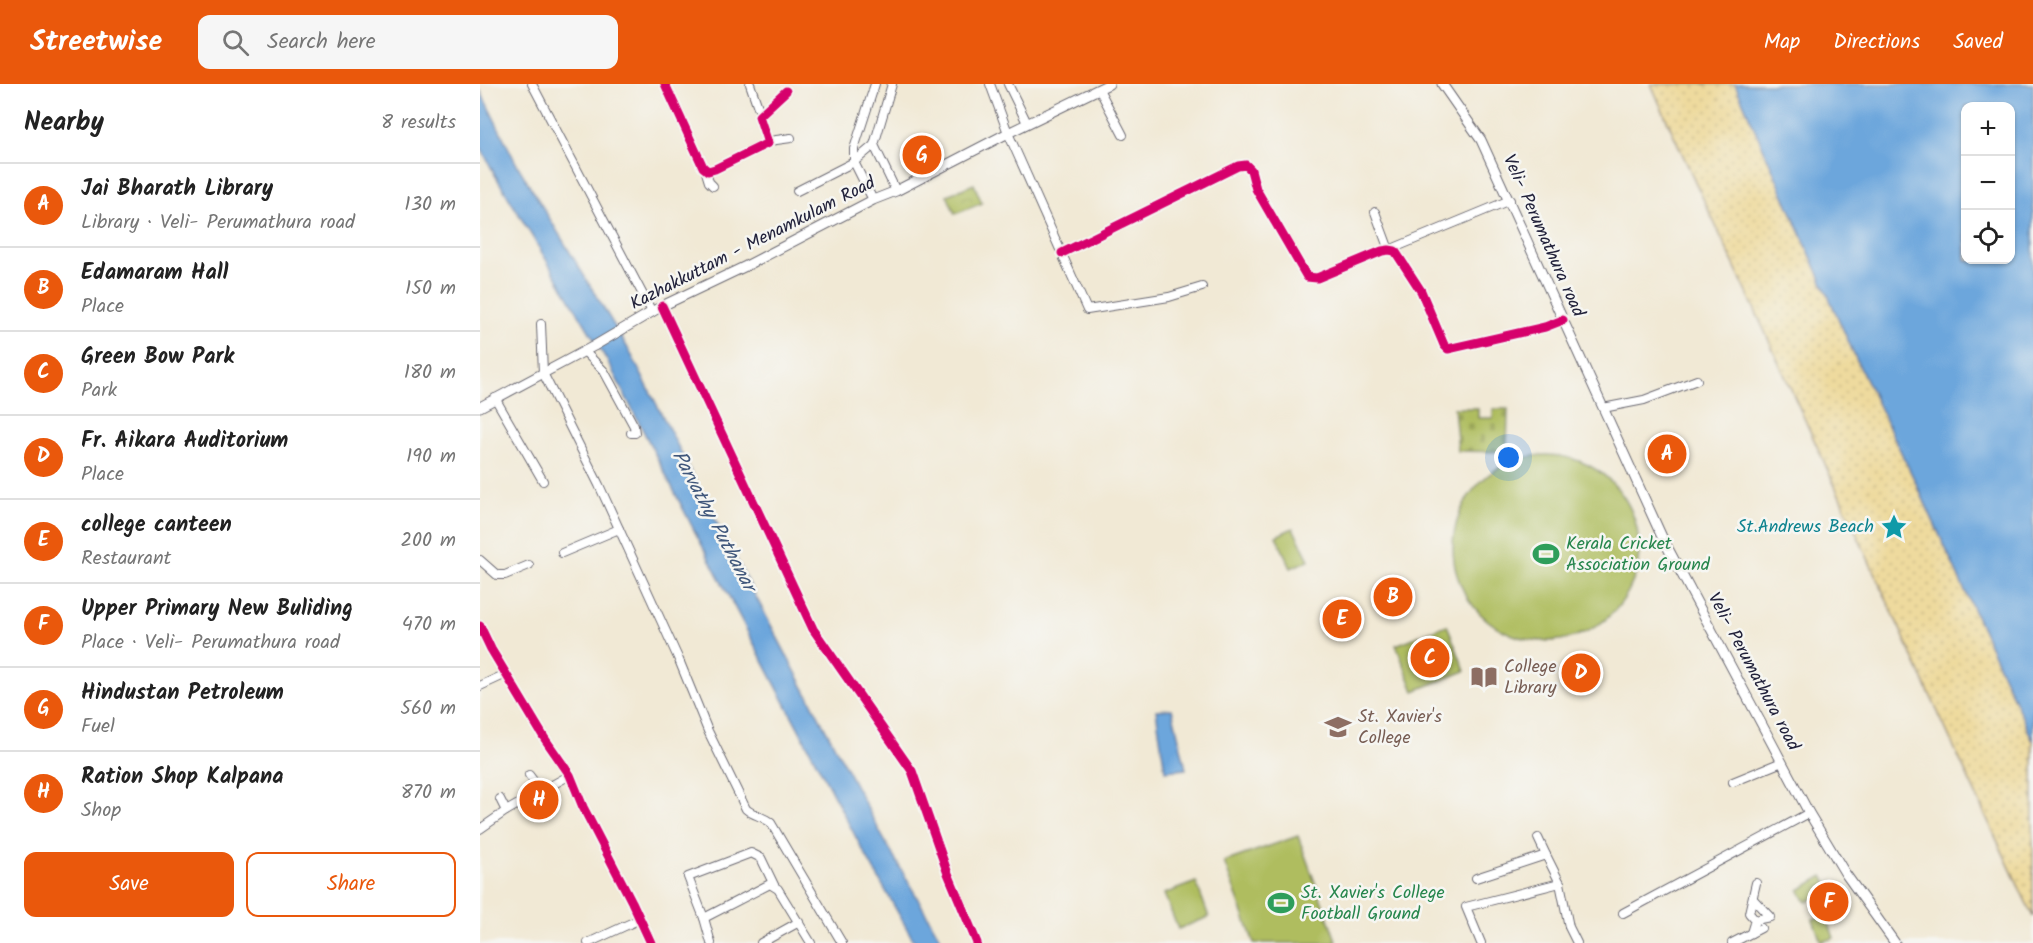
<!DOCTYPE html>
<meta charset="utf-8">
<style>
:root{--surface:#fff;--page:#f6f6f6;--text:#222;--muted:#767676;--line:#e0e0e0;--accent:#ea580c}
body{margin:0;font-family:Kalam,sans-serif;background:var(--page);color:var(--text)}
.controls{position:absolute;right:18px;top:18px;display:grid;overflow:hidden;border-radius:12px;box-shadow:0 2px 4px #0004}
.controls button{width:54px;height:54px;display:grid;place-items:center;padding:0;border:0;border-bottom:2px solid var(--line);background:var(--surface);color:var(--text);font:30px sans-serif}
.you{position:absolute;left:1029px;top:374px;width:21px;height:21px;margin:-15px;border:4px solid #fff;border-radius:50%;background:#1a73e8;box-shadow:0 0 0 9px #1a73e833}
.badge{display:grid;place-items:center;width:39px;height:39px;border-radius:50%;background:var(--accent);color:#fff;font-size:20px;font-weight:700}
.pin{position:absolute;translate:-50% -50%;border:3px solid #fff;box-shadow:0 2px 6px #0006}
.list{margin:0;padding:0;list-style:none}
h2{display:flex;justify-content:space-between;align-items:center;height:78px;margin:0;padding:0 24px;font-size:26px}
h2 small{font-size:20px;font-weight:400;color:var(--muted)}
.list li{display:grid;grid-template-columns:39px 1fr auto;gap:18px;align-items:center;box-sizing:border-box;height:84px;padding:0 24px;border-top:2px solid var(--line)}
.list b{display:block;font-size:22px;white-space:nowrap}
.list p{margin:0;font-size:20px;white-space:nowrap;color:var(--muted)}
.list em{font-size:20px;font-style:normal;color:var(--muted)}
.actions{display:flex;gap:12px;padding:18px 24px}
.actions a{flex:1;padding:14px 0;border:2px solid var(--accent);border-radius:12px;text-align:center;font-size:21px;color:var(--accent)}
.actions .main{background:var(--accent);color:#fff}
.icon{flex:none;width:33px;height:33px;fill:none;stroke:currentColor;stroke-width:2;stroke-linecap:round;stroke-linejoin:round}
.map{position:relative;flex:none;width:1553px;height:859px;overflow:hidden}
header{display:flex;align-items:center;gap:36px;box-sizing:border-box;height:84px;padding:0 30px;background:var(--accent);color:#fff}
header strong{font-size:28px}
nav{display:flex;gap:33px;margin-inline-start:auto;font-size:21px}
.search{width:420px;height:54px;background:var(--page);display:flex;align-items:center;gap:15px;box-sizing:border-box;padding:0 21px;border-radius:12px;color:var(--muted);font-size:22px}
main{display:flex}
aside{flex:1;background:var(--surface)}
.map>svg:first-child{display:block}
.sand{fill:url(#sand-dots);stroke:#887e6c;stroke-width:1.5}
.cemetery{fill:url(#cemetery-stones);stroke:#68704d;stroke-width:1.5}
.park{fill:url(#park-crowns);stroke:#68704d;stroke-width:1.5}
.garden{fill:#afbd5f;stroke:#68704d;stroke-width:1.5}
.water{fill:#6ca6dc;stroke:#47648c;stroke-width:1.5;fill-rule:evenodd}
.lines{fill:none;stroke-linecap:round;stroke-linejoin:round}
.minor-casing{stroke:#6a6871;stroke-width:10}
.major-casing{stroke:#6a6871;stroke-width:11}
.minor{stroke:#fff;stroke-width:8}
.major{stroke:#fff;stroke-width:9}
.cycleway-casing{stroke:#f6f6f2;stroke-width:13}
.cycleway{stroke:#d6006c;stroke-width:9}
.labels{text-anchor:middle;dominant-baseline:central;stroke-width:5;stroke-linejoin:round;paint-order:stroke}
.street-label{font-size:18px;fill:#22223b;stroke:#f6f6f2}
.culture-label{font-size:18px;fill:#0d838f;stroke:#f6f6f2;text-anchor:end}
.leisure-label{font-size:18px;fill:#27864d;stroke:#f6f6f2;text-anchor:start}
.education-label{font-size:18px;fill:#785e54;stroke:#f6f6f2;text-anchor:start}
.water-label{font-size:20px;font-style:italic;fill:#40577b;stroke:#f6f6f2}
</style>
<header>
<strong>Streetwise</strong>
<div class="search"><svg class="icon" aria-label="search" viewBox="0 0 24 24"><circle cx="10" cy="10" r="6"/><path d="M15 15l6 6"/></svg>Search here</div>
<nav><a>Map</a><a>Directions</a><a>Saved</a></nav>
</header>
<main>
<aside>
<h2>Nearby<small>8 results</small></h2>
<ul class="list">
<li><span class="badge">A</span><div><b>Jai Bharath Library</b><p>Library · Veli- Perumathura road</p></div><em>130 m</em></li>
<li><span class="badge">B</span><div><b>Edamaram Hall</b><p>Place</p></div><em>150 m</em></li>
<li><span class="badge">C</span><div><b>Green Bow Park</b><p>Park</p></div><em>180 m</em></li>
<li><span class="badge">D</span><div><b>Fr. Aikara Auditorium</b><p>Place</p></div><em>190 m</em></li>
<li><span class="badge">E</span><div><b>college canteen</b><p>Restaurant</p></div><em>200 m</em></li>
<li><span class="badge">F</span><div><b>Upper Primary New Buliding</b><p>Place · Veli- Perumathura road</p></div><em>470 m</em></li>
<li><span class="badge">G</span><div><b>Hindustan Petroleum</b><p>Fuel</p></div><em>560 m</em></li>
<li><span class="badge">H</span><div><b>Ration Shop Kalpana</b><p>Shop</p></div><em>870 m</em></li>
</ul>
<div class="actions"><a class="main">Save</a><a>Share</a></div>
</aside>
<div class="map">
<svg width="1553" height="859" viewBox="0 0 1553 859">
<defs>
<pattern id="sand-dots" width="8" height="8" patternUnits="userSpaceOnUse" patternTransform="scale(1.5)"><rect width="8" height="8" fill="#eeda9e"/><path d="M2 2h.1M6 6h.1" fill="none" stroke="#ccbb89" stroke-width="1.8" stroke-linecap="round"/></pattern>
<pattern id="cemetery-stones" width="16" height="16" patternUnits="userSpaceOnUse" patternTransform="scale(1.5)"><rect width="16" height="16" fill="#afbd5f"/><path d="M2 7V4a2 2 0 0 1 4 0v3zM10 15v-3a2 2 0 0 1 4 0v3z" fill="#96a253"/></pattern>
<pattern id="park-crowns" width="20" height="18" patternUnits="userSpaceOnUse" patternTransform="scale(1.5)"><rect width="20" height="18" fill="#afbd5f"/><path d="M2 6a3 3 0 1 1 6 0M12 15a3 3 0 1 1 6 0" fill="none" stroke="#96a253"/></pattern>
</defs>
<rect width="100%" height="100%" fill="#f6f6f2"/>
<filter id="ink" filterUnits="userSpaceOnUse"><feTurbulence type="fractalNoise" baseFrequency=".0167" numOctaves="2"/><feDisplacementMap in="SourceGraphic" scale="12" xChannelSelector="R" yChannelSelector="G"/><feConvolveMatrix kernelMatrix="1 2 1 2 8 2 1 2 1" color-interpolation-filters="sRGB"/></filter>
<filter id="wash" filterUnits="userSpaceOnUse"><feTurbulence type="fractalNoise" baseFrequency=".008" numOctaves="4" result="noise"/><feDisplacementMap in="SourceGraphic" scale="24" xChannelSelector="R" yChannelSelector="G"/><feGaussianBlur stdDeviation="1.35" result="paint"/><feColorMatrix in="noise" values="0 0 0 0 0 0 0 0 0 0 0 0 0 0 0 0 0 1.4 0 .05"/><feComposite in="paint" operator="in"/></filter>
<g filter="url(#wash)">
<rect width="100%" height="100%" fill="#f1e9d5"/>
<path class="sand" d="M 1171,0 L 1255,0 L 1377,277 L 1436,399 L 1553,657 L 1553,833 C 1464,645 1380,456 1294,268 C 1254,178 1210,90 1171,0 Z"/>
<path class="cemetery" d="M 974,324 L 998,324 L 998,334 L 1013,334 L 1013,325 L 1028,325 L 1027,368 L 978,367 Z"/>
<g class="park">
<path d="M 494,100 L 502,119 L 475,130 L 467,111 Z"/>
<path d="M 1343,792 L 1352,807 L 1326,818 L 1319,806 Z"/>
<path d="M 1346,831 L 1354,854 L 1341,858 L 1333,835 Z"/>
</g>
<g class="garden">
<circle cx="1066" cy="464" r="93"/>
<path d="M 813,444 L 829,476 L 811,484 L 796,452 Z"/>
<path d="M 967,541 L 985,587 L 934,607 L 916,561 Z"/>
<path d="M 818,752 L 857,859 L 774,859 L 744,778 Z"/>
<path d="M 716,798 L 729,833 L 698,845 L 684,810 Z"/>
</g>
<g class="water">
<path d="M 1255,0 L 1553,0 L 1553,657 L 1436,399 L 1377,277 ZM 1486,22 L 1530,22 L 1530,176 L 1486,176 Z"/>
<path d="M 0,6 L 36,79 L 149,266 L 237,439 L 401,750 L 463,859 L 435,859 L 380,761 L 216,450 L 128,278 L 15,91 L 0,62 Z"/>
<path d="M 692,625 L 706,685 L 685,687 L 676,626 Z"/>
</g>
</g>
<g filter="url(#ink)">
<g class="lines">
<g class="minor-casing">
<g id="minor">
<path d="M 52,0 L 172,228"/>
<path d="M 185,0 L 223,83 L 228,87 L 235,85 L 288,59 L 279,32 L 306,7"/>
<path d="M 270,0 L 280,29"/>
<path d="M 412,0 L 394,61 L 416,107"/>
<path d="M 510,0 L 528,49 L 607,226 L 689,213 L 722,203"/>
<path d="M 528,0 L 547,39"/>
<path d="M 619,5 L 643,51"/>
<path d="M 289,57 L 311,54"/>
<path d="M 225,85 L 229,98 L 233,102"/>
<path d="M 317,107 L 374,78 L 394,61"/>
<path d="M 393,116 L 374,78 L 374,65 L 395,0"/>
<path d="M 895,128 L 909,166 L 1030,116"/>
<path d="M 582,169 L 758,82 L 766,81 L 771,86 L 776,105 L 827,193 L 837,194 L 902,167 L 909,166 L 915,167 L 941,207 L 964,261 L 968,265 L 1065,243 L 1083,236"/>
<path d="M 182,222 L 333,545 L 432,687 L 467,787 L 497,859"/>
<path d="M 61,240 L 63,289 L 119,401 L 199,576 L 228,647 L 266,725 C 274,732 283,732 291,739 L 362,859"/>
<path d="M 104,267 L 124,287 L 154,342 L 155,349 L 151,349"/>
<path d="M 15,314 L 63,397"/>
<path d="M 1123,324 L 1164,316 L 1217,296"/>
<path d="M 82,469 L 139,445"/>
<path d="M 0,476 L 17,491 L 25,491 L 49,481"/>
<path d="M 0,542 L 11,565 L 65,655 L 90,691 L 103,723 L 152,818 L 171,859"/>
<path d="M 0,602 L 26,590"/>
<path d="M 49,691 L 61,707"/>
<path d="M 1253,698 L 1302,678"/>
<path d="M 20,715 L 26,727"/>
<path d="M 0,745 L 26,727 L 90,691"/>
<path d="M 1058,754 L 1066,771"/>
<path d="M 996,794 L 1066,771 L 1080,799 L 1089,843 L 1097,859"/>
<path d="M 1273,815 L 1290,833 L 1275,836"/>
<path d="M 1143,829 L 1329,729"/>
<path d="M 224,834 L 290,800 L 298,805 L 331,859"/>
<path d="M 1271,849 L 1275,836 L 1269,829 L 1276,799"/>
<path d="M 108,859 L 160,835"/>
<path d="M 231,859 L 224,834 L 208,793 L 271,769 L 281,774 L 294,801"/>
<path d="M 281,859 L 319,838"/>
<path d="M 1001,859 L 986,823 L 1080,799"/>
<path d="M 1252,859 L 1281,844"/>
</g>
</g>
<g class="major-casing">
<g id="major">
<path d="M 962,0 L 1001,56 L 1182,453 L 1329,729 L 1365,789 L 1415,859"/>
<path d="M 0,323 L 114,262 L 182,222 L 266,182 L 393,116 L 416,107 L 528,49 L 629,0"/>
</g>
</g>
<use href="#minor" class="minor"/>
<use href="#major" class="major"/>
<g class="cycleway-casing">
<g id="cycleway">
<path d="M 185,0 L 223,83 L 228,87 L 235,85 L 288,59 L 279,32 L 306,7"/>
<path d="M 582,169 L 758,82 L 766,81 L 771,86 L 776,105 L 827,193 L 837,194 L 902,167 L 909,166 L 915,167 L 941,207 L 964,261 L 968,265 L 1065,243 L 1083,236"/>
<path d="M 182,222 L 333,545 L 432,687 L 467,787 L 497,859"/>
<path d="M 0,542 L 11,565 L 65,655 L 90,691 L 103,723 L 152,818 L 171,859"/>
</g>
</g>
<use href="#cycleway" class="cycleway"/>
</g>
</g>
<defs>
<g id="sight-bare" transform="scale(2.07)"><path d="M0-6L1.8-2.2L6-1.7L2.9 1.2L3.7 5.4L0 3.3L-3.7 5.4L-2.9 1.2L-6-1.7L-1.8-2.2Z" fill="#0f9aa8" stroke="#f6f6f2" stroke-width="2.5" paint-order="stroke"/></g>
<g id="stadium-bare" transform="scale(2.07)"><path d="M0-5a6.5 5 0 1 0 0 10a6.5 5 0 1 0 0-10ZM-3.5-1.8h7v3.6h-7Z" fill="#2e9e5b" stroke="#f6f6f2" stroke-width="2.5" paint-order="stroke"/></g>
<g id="library-bare" transform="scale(2.07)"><path d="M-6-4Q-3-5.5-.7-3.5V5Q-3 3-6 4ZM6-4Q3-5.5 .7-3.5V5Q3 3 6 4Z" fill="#8d6e63" stroke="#f6f6f2" stroke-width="2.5" paint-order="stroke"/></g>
<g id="university-bare" transform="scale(2.07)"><path d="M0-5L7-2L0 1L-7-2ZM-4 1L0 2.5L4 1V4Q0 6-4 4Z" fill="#8d6e63" stroke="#f6f6f2" stroke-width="2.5" paint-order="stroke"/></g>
</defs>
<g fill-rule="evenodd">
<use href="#sight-bare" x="1414" y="443"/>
<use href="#stadium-bare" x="1066" y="470"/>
<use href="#library-bare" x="1004" y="593"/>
<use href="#university-bare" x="858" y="643"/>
<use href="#stadium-bare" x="801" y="819"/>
</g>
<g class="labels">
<g class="street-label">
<text transform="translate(1063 152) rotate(66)">Veli- Perumathura road</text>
<text transform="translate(273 160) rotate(-27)">Kazhakkuttam - Menamkulam Road</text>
<text transform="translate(1273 588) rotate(62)">Veli- Perumathura road</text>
</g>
<g class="culture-label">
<text x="1394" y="443">St.Andrews Beach</text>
</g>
<g class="leisure-label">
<text x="1086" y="460">Kerala Cricket<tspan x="1086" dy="21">Association Ground</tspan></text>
<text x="821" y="809">St. Xavier's College<tspan x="821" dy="21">Football Ground</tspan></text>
</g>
<g class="education-label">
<text x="1024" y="583">College<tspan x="1024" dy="21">Library</tspan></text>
<text x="878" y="633">St. Xavier's<tspan x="878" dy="21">College</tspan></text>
</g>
<g class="water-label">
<text transform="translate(233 437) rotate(62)">Parvathy Puthanar</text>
</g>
</g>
</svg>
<div class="controls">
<button>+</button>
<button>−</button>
<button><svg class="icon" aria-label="locate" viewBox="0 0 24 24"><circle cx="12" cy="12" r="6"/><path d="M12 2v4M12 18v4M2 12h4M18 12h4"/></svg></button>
</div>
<div class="you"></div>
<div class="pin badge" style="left:1187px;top:370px">A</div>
<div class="pin badge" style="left:913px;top:513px">B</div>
<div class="pin badge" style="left:950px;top:574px">C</div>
<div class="pin badge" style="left:1101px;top:589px">D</div>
<div class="pin badge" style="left:862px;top:535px">E</div>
<div class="pin badge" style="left:1349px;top:818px">F</div>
<div class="pin badge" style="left:442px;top:71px">G</div>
<div class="pin badge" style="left:59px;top:716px">H</div>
</div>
</main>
